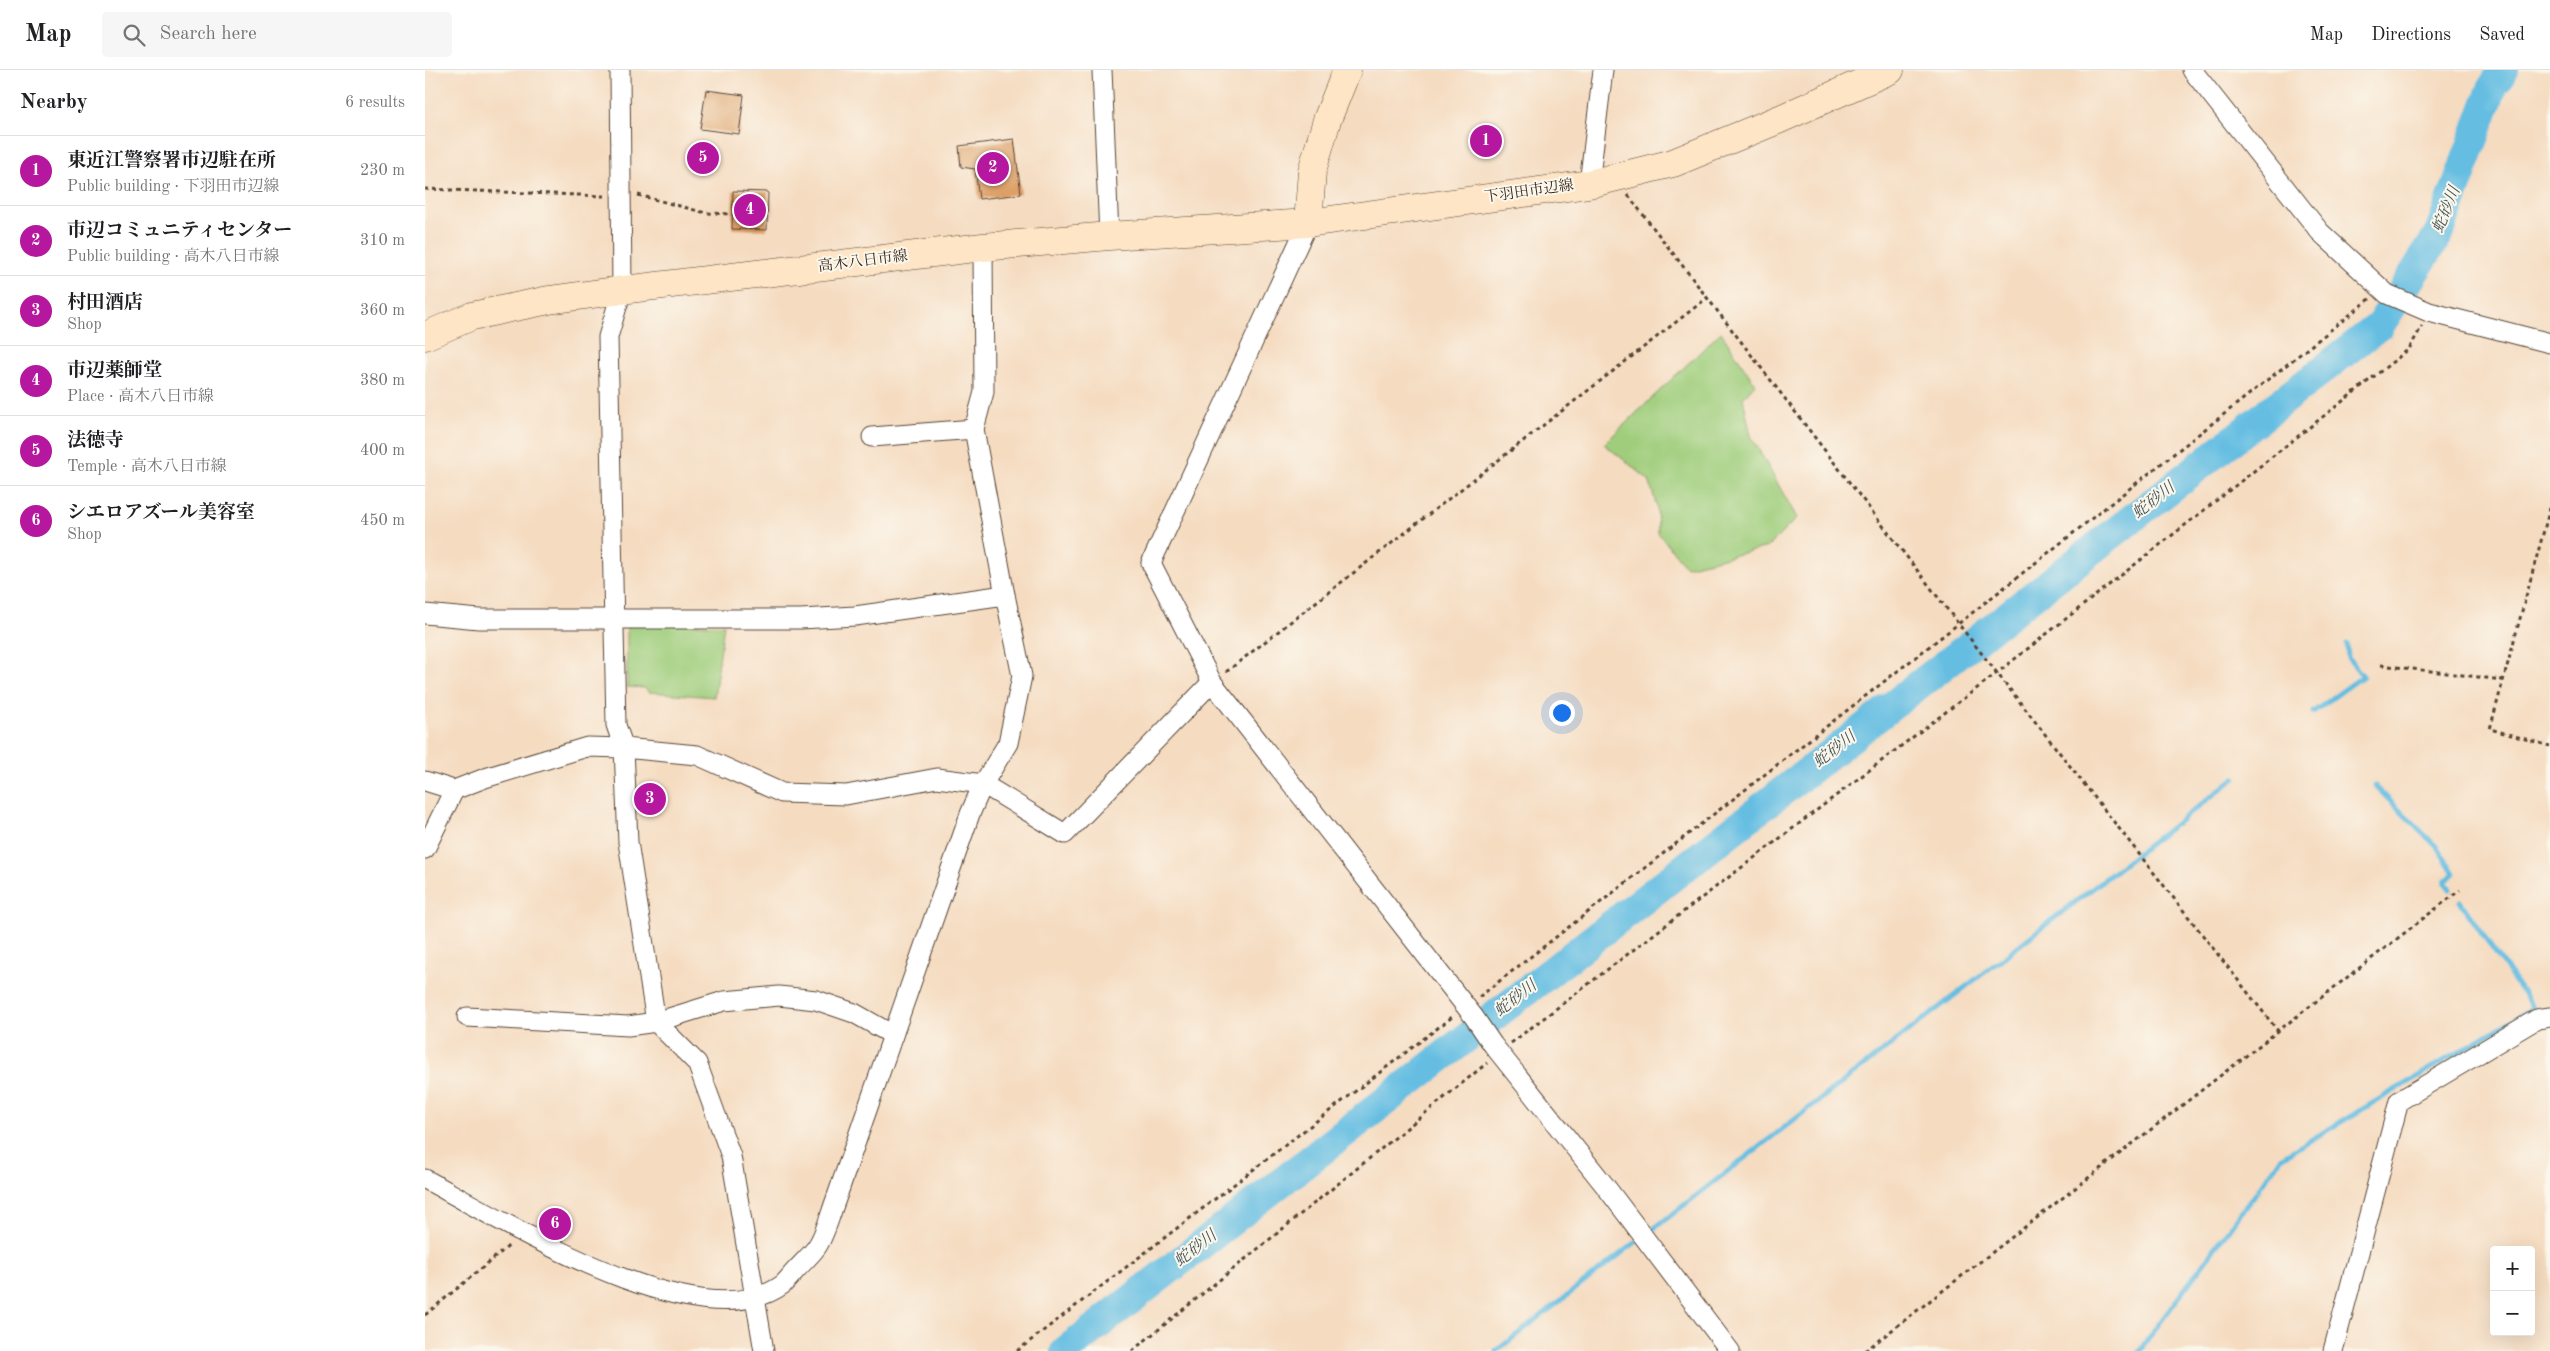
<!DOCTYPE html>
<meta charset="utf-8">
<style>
:root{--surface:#fff;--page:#f6f6f6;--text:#202124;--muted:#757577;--line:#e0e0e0;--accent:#b5179e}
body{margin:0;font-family:"Old Standard TT","Noto Serif JP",serif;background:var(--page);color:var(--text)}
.controls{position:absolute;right:15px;bottom:15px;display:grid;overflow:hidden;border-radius:5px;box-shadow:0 5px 20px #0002}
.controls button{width:45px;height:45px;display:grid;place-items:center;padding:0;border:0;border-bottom:1px solid var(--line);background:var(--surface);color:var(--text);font:25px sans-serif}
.you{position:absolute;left:1136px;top:642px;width:18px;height:18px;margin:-12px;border:4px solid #fff;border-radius:50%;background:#1a73e8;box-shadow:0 0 0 8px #1a73e833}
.badge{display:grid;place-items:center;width:32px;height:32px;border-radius:50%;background:var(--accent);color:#fff;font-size:16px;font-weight:700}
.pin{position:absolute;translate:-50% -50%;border:2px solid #fff;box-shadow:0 1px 5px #0006}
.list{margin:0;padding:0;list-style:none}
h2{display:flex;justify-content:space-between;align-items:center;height:65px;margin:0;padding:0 20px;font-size:21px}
h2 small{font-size:16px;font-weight:400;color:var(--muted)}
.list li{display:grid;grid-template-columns:32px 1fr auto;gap:15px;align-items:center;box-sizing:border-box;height:70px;padding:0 20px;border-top:1px solid var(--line)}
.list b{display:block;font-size:19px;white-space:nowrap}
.list p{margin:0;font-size:16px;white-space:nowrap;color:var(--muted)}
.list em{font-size:16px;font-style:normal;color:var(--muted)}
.icon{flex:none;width:28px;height:28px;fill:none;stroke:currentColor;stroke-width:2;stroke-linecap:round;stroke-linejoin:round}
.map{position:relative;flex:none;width:2125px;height:1281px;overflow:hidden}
header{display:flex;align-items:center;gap:30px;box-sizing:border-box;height:70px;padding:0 25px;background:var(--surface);border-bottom:1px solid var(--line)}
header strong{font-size:24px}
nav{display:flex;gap:28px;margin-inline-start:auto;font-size:18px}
.search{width:350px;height:45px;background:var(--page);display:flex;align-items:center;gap:12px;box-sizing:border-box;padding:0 18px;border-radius:5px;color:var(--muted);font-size:19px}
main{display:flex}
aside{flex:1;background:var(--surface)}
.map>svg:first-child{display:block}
.green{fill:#9fcd7b;stroke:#6d7c4c}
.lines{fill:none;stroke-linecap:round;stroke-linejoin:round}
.stream{stroke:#65bee2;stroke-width:5}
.river{stroke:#65bee2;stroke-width:30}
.building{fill:#dd9f65}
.minor-casing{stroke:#574536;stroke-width:21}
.secondary-casing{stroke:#574536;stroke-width:29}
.path{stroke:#574536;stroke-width:3;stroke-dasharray:4 4;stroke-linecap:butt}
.minor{stroke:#fff;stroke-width:19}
.secondary{stroke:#fde5c5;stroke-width:28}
.labels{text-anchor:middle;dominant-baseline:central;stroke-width:4;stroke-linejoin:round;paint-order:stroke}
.street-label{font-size:15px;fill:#3b2a1e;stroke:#fbf7ec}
.water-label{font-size:16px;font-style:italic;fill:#485659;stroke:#fbf7ec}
</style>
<header>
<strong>Map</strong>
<div class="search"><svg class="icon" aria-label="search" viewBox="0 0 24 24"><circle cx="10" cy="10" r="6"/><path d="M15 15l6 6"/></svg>Search here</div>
<nav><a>Map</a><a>Directions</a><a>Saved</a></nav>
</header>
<main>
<aside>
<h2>Nearby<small>6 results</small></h2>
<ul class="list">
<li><span class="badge">1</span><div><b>東近江警察署市辺駐在所</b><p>Public building · 下羽田市辺線</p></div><em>230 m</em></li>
<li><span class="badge">2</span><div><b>市辺コミュニティセンター</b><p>Public building · 高木八日市線</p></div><em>310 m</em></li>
<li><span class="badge">3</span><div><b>村田酒店</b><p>Shop</p></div><em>360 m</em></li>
<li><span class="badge">4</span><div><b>市辺薬師堂</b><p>Place · 高木八日市線</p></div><em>380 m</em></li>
<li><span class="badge">5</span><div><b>法徳寺</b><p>Temple · 高木八日市線</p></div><em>400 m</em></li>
<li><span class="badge">6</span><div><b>シエロアズール美容室</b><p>Shop</p></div><em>450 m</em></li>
</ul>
</aside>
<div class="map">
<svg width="2125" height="1281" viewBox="0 0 2125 1281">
<rect width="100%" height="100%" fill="#fbf7ec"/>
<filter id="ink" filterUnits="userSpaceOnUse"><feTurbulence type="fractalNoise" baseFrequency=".02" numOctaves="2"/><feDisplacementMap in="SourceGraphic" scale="10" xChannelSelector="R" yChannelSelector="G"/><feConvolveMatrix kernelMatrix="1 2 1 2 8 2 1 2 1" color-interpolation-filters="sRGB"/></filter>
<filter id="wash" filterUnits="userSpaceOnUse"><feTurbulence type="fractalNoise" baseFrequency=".0096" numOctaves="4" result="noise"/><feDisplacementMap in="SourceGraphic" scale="20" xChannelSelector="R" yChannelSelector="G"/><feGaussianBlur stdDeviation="1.12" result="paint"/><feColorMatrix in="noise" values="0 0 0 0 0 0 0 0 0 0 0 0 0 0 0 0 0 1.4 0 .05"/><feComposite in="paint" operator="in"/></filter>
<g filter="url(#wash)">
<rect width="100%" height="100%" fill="#f5dcc1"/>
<g class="green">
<path d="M 1296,262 L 1330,314 L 1318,328 L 1326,366 L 1372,448 L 1343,477 L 1261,497 L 1233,463 L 1232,437 L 1224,410 L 1179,374 Z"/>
<path d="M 202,553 L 299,555 L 289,627 L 223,622 L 220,618 L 202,617 Z"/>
</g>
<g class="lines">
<g class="stream">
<path d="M 1888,642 L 1938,606 L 1923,588 L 1922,574"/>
<path d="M 1950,716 L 2012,777 L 2029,803 L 2020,812 L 2025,819"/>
<path d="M 1227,1160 L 1810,708"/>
<path d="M 1071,1281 L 1212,1171"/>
<path d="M 1714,1281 L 1857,1087 L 2108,938 L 2035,831"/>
</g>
<path class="river" d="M 640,1281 L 1955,255 L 2014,164 L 2068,16 L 2079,0"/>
</g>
<g id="blocks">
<g class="building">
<path d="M 281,20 L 319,25 L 314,64 L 275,59 Z"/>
<path d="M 589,69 L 596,124 L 554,129 L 550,99 L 536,97 L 534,76 Z"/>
<path d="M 308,121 L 343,122 L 342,160 L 307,159 Z"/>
</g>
</g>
</g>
<g filter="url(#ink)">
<use href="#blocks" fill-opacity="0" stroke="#574536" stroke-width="1"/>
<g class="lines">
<g class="minor-casing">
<g id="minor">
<path d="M 195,0 L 197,220 L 183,267 L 191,655 L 199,678 L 203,772 L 231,952 L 272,993 L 306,1086 L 339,1281"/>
<path d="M 677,0 L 684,166"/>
<path d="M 1767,0 L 1895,162 L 1962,224 L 2004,242 L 2125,273"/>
<path d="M 1164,114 L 1178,0"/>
<path d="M 883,153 L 726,493 L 787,612 L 1049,947 L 1068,975 L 1181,1117 L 1305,1281"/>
<path d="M 447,367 L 549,359"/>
<path d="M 0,544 L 54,549 L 376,549 L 430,546 L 580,525"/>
<path d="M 0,711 L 29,720 L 60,708 L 162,677 L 199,678 L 272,685 L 357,723 L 421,725 L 512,708 L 558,714 L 640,764 L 787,612"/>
<path d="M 0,779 L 29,720"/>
<path d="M 42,947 L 203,956 L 231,952 L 299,931 L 354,926 L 391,930 L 429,943 L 468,965"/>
<path d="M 0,1109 C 76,1150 275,1274 357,1215 C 362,1211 366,1205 370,1201 C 377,1193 385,1186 391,1178 C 400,1166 405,1145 411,1129 L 545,744 L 558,714 L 583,673 L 597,606 L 580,525 L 549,359 L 559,322 L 558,177"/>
<path d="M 1908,1281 L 1974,1031 L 2112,949 L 2125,947"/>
</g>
</g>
<g class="secondary-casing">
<g id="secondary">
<path d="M 883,153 L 887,101 L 902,50 L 922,0"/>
<path d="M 0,266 L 47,246 L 124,230 L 197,220 L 558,177 L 684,166 L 883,153 L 1164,114 L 1248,93 L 1355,49 L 1465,0"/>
</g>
</g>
<g class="path">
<path d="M 0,119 L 179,126"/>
<path d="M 213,125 L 281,143 L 309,144"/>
<path d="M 1203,125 L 1539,561 L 1853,961"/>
<path d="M 2125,438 L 2065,659 L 2125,676"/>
<path d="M 1956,595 L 2078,610"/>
<path d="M 801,602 L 1282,228"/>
<path d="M 1054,927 L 1533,554 L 1945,229"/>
<path d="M 1086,973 L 1572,603 L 1984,279 L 1997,256"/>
<path d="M 0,1245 L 86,1174"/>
<path d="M 592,1281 L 1027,947"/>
<path d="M 707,1281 L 1062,993"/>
<path d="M 1440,1281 L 2035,820"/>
</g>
<use href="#minor" class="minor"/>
<use href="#secondary" class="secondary"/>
</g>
</g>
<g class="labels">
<g class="street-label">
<text transform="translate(1104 122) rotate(-8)">下羽田市辺線</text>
<text transform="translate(438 192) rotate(-7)">高木八日市線</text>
</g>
<g class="water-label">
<text transform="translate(2022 140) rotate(-68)">蛇砂川</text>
<text transform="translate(1729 431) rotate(-38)">蛇砂川</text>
<text transform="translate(1410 680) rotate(-38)">蛇砂川</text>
<text transform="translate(1091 929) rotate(-38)">蛇砂川</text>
<text transform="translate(771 1179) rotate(-38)">蛇砂川</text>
</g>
</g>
</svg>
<div class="controls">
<button>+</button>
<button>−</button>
</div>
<div class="you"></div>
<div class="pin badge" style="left:1061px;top:71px">1</div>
<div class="pin badge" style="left:568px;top:98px">2</div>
<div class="pin badge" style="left:225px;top:729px">3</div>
<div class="pin badge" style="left:325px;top:140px">4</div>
<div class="pin badge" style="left:278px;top:88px">5</div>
<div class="pin badge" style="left:130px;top:1154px">6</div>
</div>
</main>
